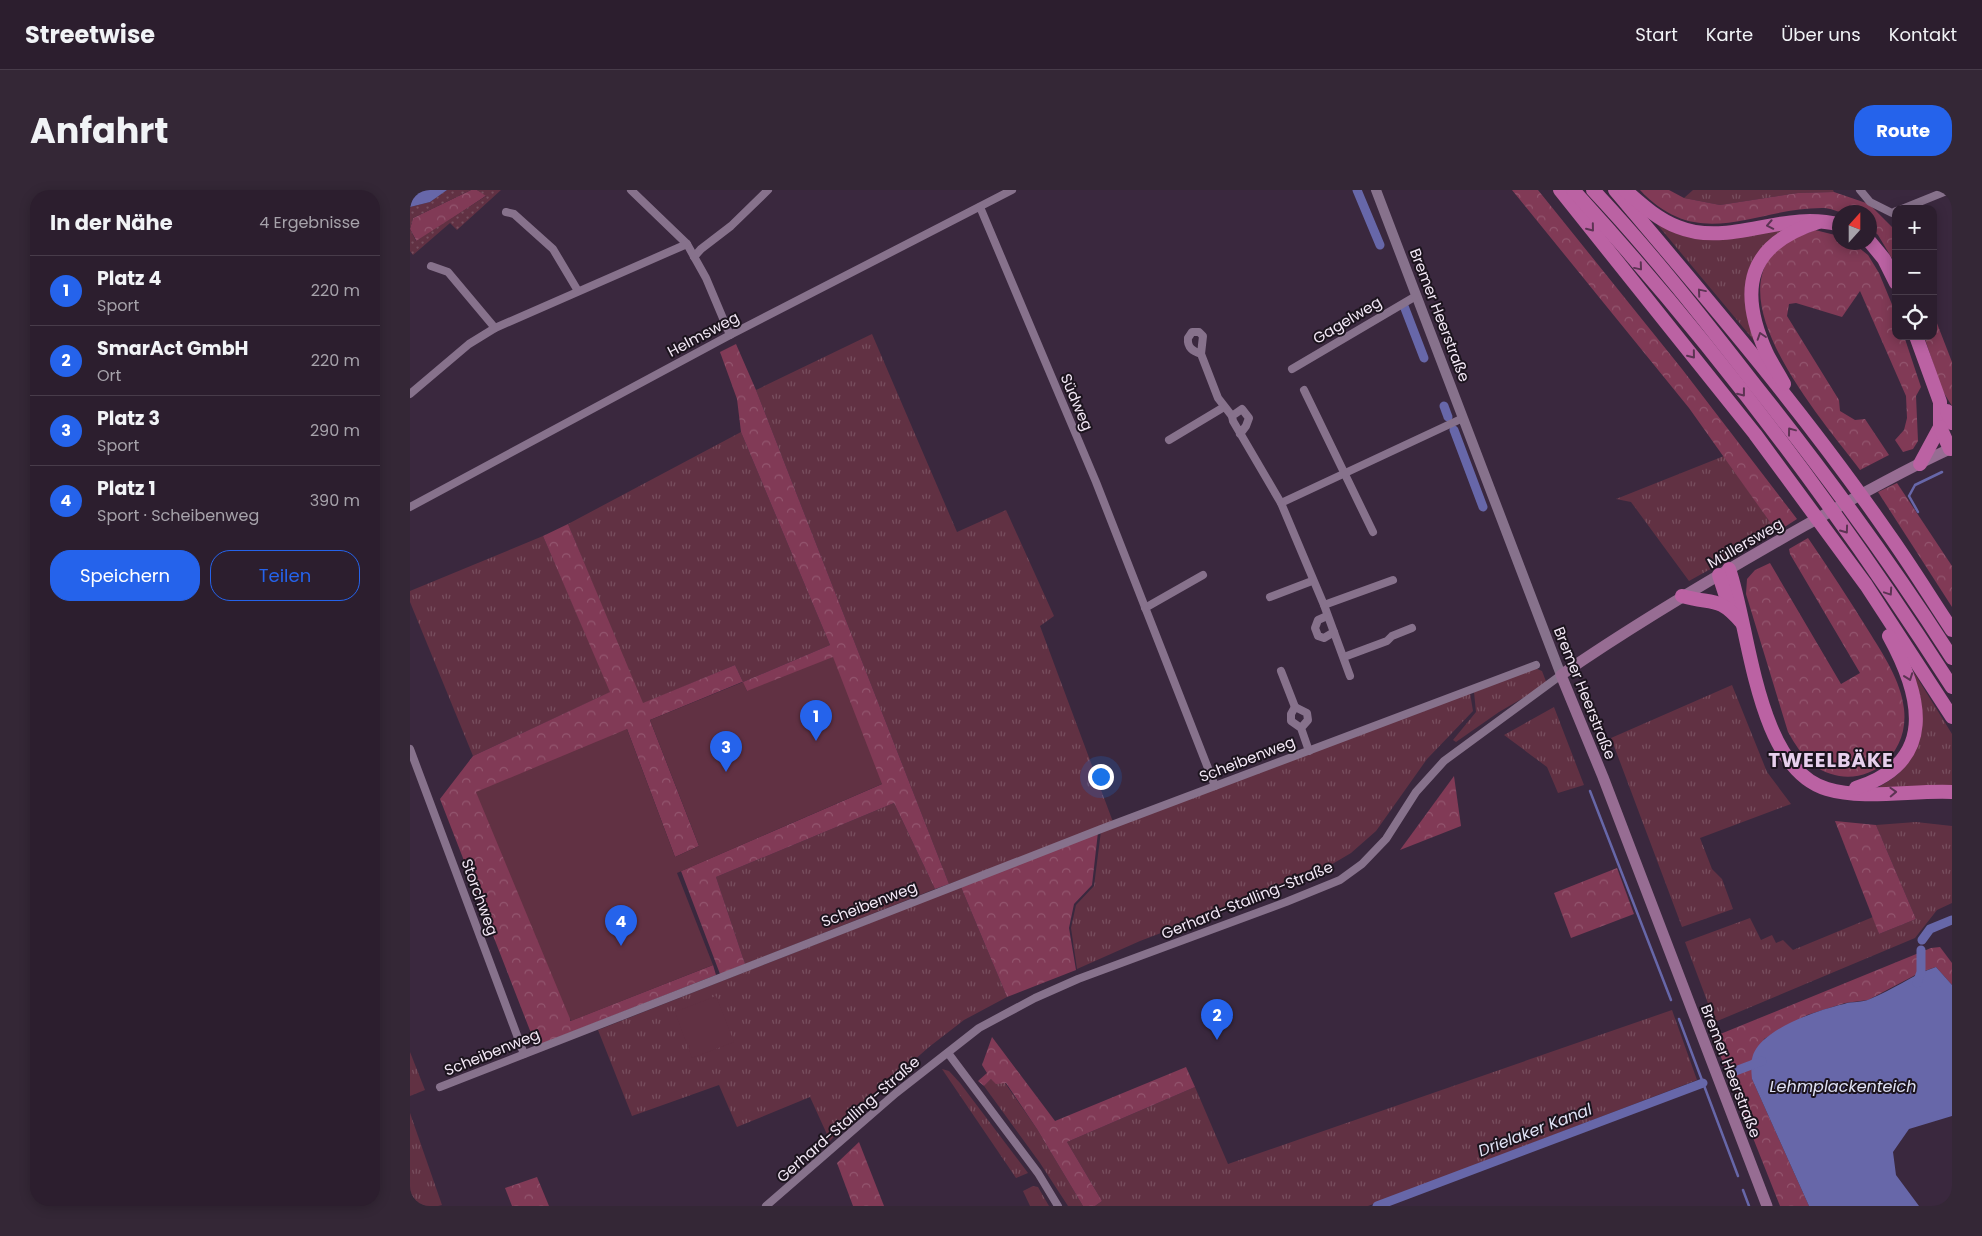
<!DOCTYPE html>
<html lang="de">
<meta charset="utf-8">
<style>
:root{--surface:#2c1e2e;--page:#342736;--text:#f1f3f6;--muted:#a6a2aa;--line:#483c4a;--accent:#2563eb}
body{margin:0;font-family:Poppins,sans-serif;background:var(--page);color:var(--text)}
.controls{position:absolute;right:15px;top:15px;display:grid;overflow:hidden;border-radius:10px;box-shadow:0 2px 12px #0003}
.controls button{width:45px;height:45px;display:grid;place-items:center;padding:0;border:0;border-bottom:1px solid var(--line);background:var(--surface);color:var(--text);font:25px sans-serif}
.compass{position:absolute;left:1422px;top:15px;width:45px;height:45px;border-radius:50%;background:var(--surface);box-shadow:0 2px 12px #0003;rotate:21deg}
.you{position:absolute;left:690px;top:586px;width:18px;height:18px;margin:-12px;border:4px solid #fff;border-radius:50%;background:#1a73e8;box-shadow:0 0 0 8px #1a73e833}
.badge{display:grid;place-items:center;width:32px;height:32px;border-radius:50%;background:var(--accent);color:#fff;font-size:16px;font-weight:700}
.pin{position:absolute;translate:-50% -41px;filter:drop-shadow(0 1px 2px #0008)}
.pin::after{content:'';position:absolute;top:26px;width:18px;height:15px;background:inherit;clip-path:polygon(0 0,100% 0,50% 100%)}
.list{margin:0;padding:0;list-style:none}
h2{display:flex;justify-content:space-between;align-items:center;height:65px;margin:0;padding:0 20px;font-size:21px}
h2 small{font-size:16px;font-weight:400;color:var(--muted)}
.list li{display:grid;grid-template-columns:32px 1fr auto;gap:15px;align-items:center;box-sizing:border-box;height:70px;padding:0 20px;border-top:1px solid var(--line)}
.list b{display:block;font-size:19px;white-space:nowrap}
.list p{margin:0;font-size:16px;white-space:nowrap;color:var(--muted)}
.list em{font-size:16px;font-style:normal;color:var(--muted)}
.actions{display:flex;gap:10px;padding:15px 20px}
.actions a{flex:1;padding:11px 0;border:1px solid var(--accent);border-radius:20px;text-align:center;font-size:18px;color:var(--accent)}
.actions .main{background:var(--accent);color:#fff}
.icon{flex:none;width:28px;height:28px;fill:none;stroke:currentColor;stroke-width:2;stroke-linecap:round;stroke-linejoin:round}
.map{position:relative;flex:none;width:1542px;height:1016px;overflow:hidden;border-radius:20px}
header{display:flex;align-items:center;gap:30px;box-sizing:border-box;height:70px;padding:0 25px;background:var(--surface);border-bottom:1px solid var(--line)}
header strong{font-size:24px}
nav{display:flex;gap:28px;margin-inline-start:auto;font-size:18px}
.intro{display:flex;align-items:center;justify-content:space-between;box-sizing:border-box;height:120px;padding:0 30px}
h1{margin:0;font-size:35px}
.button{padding:12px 22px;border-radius:20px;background:var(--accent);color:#fff;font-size:18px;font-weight:700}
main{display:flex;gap:30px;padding:0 30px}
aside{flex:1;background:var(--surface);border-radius:20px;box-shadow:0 2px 12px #0003}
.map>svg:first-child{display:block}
.grass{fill:url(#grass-tufts)}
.forest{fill:url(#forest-crowns)}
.park{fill:url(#park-dots)}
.garden{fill:#613143}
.water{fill:#6767a9}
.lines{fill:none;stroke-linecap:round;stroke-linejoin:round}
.stream{stroke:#6767a9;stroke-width:2.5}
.canal{stroke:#6767a9;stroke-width:9}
.minor{stroke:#87728c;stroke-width:8}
.tertiary{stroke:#87728c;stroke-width:10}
.secondary{stroke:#976d93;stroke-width:11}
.motorway{stroke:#bb62a3;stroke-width:14}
.oneway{stroke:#5c3353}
.labels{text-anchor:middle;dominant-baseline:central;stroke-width:4;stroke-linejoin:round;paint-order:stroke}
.street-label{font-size:15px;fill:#f2e7f5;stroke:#1c141e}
.water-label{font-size:16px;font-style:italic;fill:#e1e3f6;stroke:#1c141e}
.district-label{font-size:20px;font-weight:bold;letter-spacing:1px;fill:#e7d0ed;stroke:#1c141e}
</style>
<header>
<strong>Streetwise</strong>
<nav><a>Start</a><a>Karte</a><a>Über uns</a><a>Kontakt</a></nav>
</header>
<div class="intro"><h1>Anfahrt</h1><a class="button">Route</a></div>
<main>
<aside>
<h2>In der Nähe<small>4 Ergebnisse</small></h2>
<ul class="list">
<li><span class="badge">1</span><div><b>Platz 4</b><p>Sport</p></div><em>220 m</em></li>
<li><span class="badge">2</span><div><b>SmarAct GmbH</b><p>Ort</p></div><em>220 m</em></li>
<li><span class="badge">3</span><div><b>Platz 3</b><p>Sport</p></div><em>290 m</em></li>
<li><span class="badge">4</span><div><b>Platz 1</b><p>Sport · Scheibenweg</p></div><em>390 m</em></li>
</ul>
<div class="actions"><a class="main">Speichern</a><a>Teilen</a></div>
</aside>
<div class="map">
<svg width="1542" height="1016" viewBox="0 0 1542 1016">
<defs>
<pattern id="grass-tufts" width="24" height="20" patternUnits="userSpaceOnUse" patternTransform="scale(1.25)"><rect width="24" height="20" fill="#613143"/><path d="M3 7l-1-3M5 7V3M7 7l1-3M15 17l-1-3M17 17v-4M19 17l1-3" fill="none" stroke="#784f5f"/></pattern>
<pattern id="forest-crowns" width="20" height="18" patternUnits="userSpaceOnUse" patternTransform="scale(1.25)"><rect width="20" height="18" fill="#813a56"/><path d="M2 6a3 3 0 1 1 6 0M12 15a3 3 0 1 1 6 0" fill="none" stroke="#93566f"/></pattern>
<pattern id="park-dots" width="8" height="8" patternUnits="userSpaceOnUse" patternTransform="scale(1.25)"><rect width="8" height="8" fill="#613143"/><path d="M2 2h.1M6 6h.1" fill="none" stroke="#784f5f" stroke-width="1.8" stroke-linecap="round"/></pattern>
</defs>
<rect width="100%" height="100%" fill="#3a283e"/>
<g class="grass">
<path d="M 1283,0 L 1423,0 L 1424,2 L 1388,3 L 1310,15 L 1274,8 Z"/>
<path d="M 1241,27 L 1263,39 L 1384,34 L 1367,44 L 1349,61 L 1347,154 Z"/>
<path d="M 462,144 L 547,342 L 596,320 L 644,426 L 630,436 L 703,632 L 539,694 L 346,200 Z"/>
<path d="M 331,242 L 420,455 L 333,492 L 325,475 L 232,514 L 158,334 Z"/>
<path d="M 1314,266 L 1367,342 L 1279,391 L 1221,312 L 1206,309 Z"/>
<path d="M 133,346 L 201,502 L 63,566 L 0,412 L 0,401 Z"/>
<path d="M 1125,478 L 1132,481 L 1137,494 L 1089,522 L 1046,552 L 1043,550 L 1066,522 L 1064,502 Z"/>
<path d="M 1503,481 L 1542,544 L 1542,598 L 1463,601 C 1471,595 1482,590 1489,583 C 1518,553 1515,518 1503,481 Z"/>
<path d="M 1322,495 L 1357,582 L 1381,614 L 1290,648 L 1302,679 L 1312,689 L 1323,719 L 1272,737 L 1201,548 Z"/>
<path d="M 1060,503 L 1063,521 L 1017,569 L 966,641 L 941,663 L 919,676 L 866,699 L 730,751 L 667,779 L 661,738 L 666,715 L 684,696 L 691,641 Z"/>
<path d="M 1144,517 L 1174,595 L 1148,603 L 1137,577 L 1094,545 Z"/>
<path d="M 484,613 L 525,699 L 335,774 L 306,687 Z"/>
<path d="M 1506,632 L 1542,636 L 1542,713 L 1527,720 L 1505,748 L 1305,832 L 1275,752 L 1340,728 L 1351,750 L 1362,745 L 1366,753 L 1373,750 L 1383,760 L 1463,727 L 1469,744 L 1506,729 L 1466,635 Z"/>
<path d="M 551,697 L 597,807 L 554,830 L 519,857 L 452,916 L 420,951 L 400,907 L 327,937 L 309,895 L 222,926 L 188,840 Z"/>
<path d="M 1262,820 L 1287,890 L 958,1016 L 685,1016 L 692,1011 L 657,952 L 785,897 L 818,974 Z"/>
<path d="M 0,862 L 15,900 L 0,906 Z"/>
<path d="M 532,879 L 539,881 L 550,893 L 618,983 L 606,988 Z"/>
<path d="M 581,889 L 595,893 L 627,939 L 673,1016 L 658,1016 L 630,973 L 574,896 Z"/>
<path d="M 0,923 L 32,1015 L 28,1016 L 0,1016 Z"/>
<path d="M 623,996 L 628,997 L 639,1016 L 620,1016 L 613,1001 Z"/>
</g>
<g class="forest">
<path d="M 61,0 L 67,0 L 77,5 L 7,52 L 0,39 L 3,28 Z"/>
<path d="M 1102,0 L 1128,0 L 1272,179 L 1387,329 L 1367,342 L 1279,218 Z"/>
<path d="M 1230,0 L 1259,0 L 1274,8 L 1310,15 L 1388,3 L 1424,2 L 1459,14 L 1484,39 L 1486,43 L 1486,75 L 1468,45 L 1460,37 L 1460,22 C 1451,22 1441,24 1433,22 C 1426,22 1421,18 1414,18 C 1345,17 1290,64 1230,0 Z"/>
<path d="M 1405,40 L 1429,46 L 1430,52 L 1443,53 L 1458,65 L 1469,83 L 1486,124 L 1486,146 L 1494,146 L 1511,197 L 1506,206 L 1508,251 L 1503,259 L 1493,262 L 1485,250 L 1494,240 L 1497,228 L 1496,206 L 1450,101 L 1432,127 L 1386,113 L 1379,114 L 1377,126 L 1429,210 L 1430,221 L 1445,230 L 1455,229 L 1479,265 L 1450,280 C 1415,233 1295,99 1380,50 C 1387,46 1397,44 1405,40 Z"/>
<path d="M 1523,123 L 1542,172 L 1542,216 L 1532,200 L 1514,146 L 1523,146 Z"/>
<path d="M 326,154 L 346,200 L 539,694 L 525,699 L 484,613 L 306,687 L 335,774 L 310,784 L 271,681 L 472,594 L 337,501 L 332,492 L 240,530 L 289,656 L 265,667 L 217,539 L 160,831 L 303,775 L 306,785 L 126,856 L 30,609 L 63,566 L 200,502 L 133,346 L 158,334 L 233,513 L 325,475 L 333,492 L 420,455 L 331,242 L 327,209 L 310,162 Z"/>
<path d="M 1487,293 L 1542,376 L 1542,417 L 1468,302 Z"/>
<path d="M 1398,348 C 1419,379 1439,409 1458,440 C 1473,464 1491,491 1494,519 C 1500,571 1447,606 1403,575 C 1392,566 1385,554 1378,542 L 1336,404 L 1337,389 L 1345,380 L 1360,373 L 1431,494 L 1450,483 L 1380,364 L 1379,359 Z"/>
<path d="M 1044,586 L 1051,636 L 990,660 Z"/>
<path d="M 1425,631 L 1466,635 L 1506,729 L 1469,744 Z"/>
<path d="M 688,642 L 682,695 L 664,714 L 659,738 L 666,780 L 597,807 L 551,697 Z"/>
<path d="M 1207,678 L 1224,724 L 1161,748 L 1144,703 Z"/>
<path d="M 1530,757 L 1542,773 L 1542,795 L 1526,777 L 1511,782 L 1458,810 L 1435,813 L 1397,825 L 1354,849 L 1342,889 L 1399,1016 L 1370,1016 L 1303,847 L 1521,758 Z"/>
<path d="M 582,847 L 645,931 L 776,877 L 785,897 L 657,952 L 692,1011 L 685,1016 L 673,1016 L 627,939 L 596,893 L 586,894 L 581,889 L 574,896 L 568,891 L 577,883 L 572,875 Z"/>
<path d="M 449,952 L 474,1016 L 443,1016 L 427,973 Z"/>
<path d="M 127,987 L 139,1016 L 102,1016 L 95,998 Z"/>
</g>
<path class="park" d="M 37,0 L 61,0 L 3,28 L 0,39 L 6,51 L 76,6 L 67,0 L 91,0 L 47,40 L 40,33 L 3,65 L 0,61 L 0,17 L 20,12 Z"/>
<g class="garden">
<path d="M 423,467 L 472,594 L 267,683 L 303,775 L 161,831 L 66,602 L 217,539 L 265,667 L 289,656 L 240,530 L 333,492 L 337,501 Z"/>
<path d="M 306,806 L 324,852 L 282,868 L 265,822 Z"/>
</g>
<g class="water">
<path d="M 5,0 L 37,0 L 20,12 L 0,17 Z"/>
<path d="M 1526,777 L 1542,795 L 1542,926 L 1499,939 L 1483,962 L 1486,985 L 1509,1016 L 1399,1016 L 1342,889 C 1341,879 1340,868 1346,859 C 1361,836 1408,820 1434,814 C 1442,811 1452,813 1460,809 C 1483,800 1502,785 1526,777 Z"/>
</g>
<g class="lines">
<g class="stream">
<path d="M 1508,322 L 1499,306 L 1505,295 L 1532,282"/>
<path d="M 1180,601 L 1261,810"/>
<path d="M 1269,829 L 1328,986"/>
<path d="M 1333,1000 L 1339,1016"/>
</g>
<g class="canal">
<path d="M 947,0 L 970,55"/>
<path d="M 994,116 L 1014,168"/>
<path d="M 1034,216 L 1038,227"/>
<path d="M 1044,240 L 1073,317"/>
<path d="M 1512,750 L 1520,739 L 1542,730"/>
<path d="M 1507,793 L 1511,782 L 1511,760"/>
<path d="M 1320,883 L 1352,871"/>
<path d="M 967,1016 L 1293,893"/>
</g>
<g class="minor">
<path d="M 221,0 L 277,54 L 296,88 L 320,145"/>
<path d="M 1450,0 L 1460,12 L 1482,23 L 1486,21"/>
<path d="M 570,17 L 686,292 L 805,596"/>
<path d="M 1492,19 L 1539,0"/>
<path d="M 96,22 L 104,24 L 143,59 L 168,101"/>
<path d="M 284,67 L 291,59 L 321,36 L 358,0"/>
<path d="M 21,76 L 38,82 L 85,138"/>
<path d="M 791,164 C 783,161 777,158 778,148 L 782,142 L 789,142 L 793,146 L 791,164 L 808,208 L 822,226"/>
<path d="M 882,179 L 1006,106"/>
<path d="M 894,200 L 963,342"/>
<path d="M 0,204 L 59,154 L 85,138 L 277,54"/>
<path d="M 830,244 L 836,236 L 839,228 L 832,219 L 822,226 L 823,231 L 871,313 L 914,415 L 940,486"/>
<path d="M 759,250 L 814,217"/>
<path d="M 871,313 L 1053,228"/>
<path d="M 0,317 L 320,145 L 602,0"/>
<path d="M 860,407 L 902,391"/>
<path d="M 914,415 L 983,390"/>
<path d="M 735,418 L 793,385"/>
<path d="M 917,426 L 908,430 L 905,438 L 908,446 L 914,448 L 924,442"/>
<path d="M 934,467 L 977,451 L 982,446 L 1002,438"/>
<path d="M 871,481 L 885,517"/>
<path d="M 891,538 L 881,531 L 881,524 L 885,517 L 897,523 L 898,530 L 891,538 L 899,561"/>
<path d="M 0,559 L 114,864"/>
<path d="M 538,863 L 628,983 L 648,1016"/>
<path d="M 30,897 L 691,639 L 1126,475"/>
<path d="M 356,1016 L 486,903 L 569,838 L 625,808 L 668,789 L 876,712 L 930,690 L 952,674 L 976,649 L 1006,602 L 1034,571 L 1151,485"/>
</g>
<path class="tertiary" d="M 966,0 L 1151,485"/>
<path class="secondary" d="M 1357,1016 L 1193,587 L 1151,485 C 1229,431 1311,383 1394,336 C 1443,309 1491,281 1542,258"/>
<g class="motorway">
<path d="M 1150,0 L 1345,244 L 1456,395 L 1542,527"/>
<path d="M 1163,0 C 1302,152 1431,324 1542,497"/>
<path d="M 1183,0 C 1241,62 1293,128 1345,195 C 1415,283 1482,374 1542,468"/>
<path d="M 1205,0 C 1299,111 1394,222 1477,342 C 1500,374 1520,407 1542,440"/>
<path d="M 1215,0 C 1231,14 1247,29 1268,37 C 1320,58 1374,19 1430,35"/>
<path d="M 1460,52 L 1474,69 L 1486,93"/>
<path d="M 1506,146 L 1530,212 L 1530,237 L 1510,274"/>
<path d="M 1374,194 C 1369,184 1362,174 1357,164 C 1327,99 1338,54 1408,32"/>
<path d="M 1537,221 L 1542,233"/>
<path d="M 1530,237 L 1540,259"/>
<path d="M 1319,379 C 1340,439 1346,578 1417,599 C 1453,610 1504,600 1542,602"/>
<path d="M 1309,385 L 1320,419"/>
<path d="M 1272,406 C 1303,415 1308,405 1332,433"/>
<path d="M 1446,598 C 1528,572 1512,506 1479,446"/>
</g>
</g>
<defs><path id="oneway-chevron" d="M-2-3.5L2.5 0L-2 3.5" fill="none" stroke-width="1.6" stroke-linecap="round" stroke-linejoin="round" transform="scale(1.25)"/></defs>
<g class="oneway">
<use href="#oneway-chevron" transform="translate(1360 35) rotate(169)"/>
<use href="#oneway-chevron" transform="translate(1181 38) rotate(51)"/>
<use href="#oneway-chevron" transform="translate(1229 77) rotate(50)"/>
<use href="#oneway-chevron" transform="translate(1291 102) rotate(-130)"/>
<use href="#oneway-chevron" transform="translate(1351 146) rotate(-108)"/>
<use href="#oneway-chevron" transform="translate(1282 165) rotate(51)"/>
<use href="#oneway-chevron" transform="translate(1332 203) rotate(52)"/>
<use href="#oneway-chevron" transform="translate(1381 241) rotate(-127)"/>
<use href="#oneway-chevron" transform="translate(1435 340) rotate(54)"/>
<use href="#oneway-chevron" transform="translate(1479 402) rotate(56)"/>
<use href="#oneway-chevron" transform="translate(1499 487) rotate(70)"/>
<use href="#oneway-chevron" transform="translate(1483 602) rotate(-2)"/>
</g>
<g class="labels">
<g class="street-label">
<text transform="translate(1030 125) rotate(69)">Bremer Heerstraße</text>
<text transform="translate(937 130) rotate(-31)">Gagelweg</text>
<text transform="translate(293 144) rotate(-28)">Helmsweg</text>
<text transform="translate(667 212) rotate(67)">Südweg</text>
<text transform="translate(1335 353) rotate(-30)">Müllersweg</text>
<text transform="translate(1175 503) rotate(68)">Bremer Heerstraße</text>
<text transform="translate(837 569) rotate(-21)">Scheibenweg</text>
<text transform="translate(70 707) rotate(70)">Storchweg</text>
<text transform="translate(837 710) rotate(-22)">Gerhard-Stalling-Straße</text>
<text transform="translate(459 714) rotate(-21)">Scheibenweg</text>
<text transform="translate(82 862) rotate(-22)">Scheibenweg</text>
<text transform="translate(1321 881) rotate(69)">Bremer Heerstraße</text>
<text transform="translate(438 929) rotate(-41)">Gerhard-Stalling-Straße</text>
</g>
<g class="water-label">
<text x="1433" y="896">Lehmplackenteich</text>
<text transform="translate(1125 940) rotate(-21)">Drielaker Kanal</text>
</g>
<g class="district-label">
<text x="1421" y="570">TWEELBÄKE</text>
</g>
</g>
</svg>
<div class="controls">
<button>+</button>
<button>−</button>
<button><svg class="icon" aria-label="locate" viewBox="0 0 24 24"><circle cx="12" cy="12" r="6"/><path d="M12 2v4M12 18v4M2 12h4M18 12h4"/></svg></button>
</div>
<svg class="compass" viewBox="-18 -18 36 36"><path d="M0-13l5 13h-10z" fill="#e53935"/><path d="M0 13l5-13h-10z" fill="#a6a2aa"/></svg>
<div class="you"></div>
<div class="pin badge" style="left:406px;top:551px">1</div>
<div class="pin badge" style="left:807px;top:850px">2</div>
<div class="pin badge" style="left:316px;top:582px">3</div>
<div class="pin badge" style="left:211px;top:756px">4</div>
</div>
</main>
